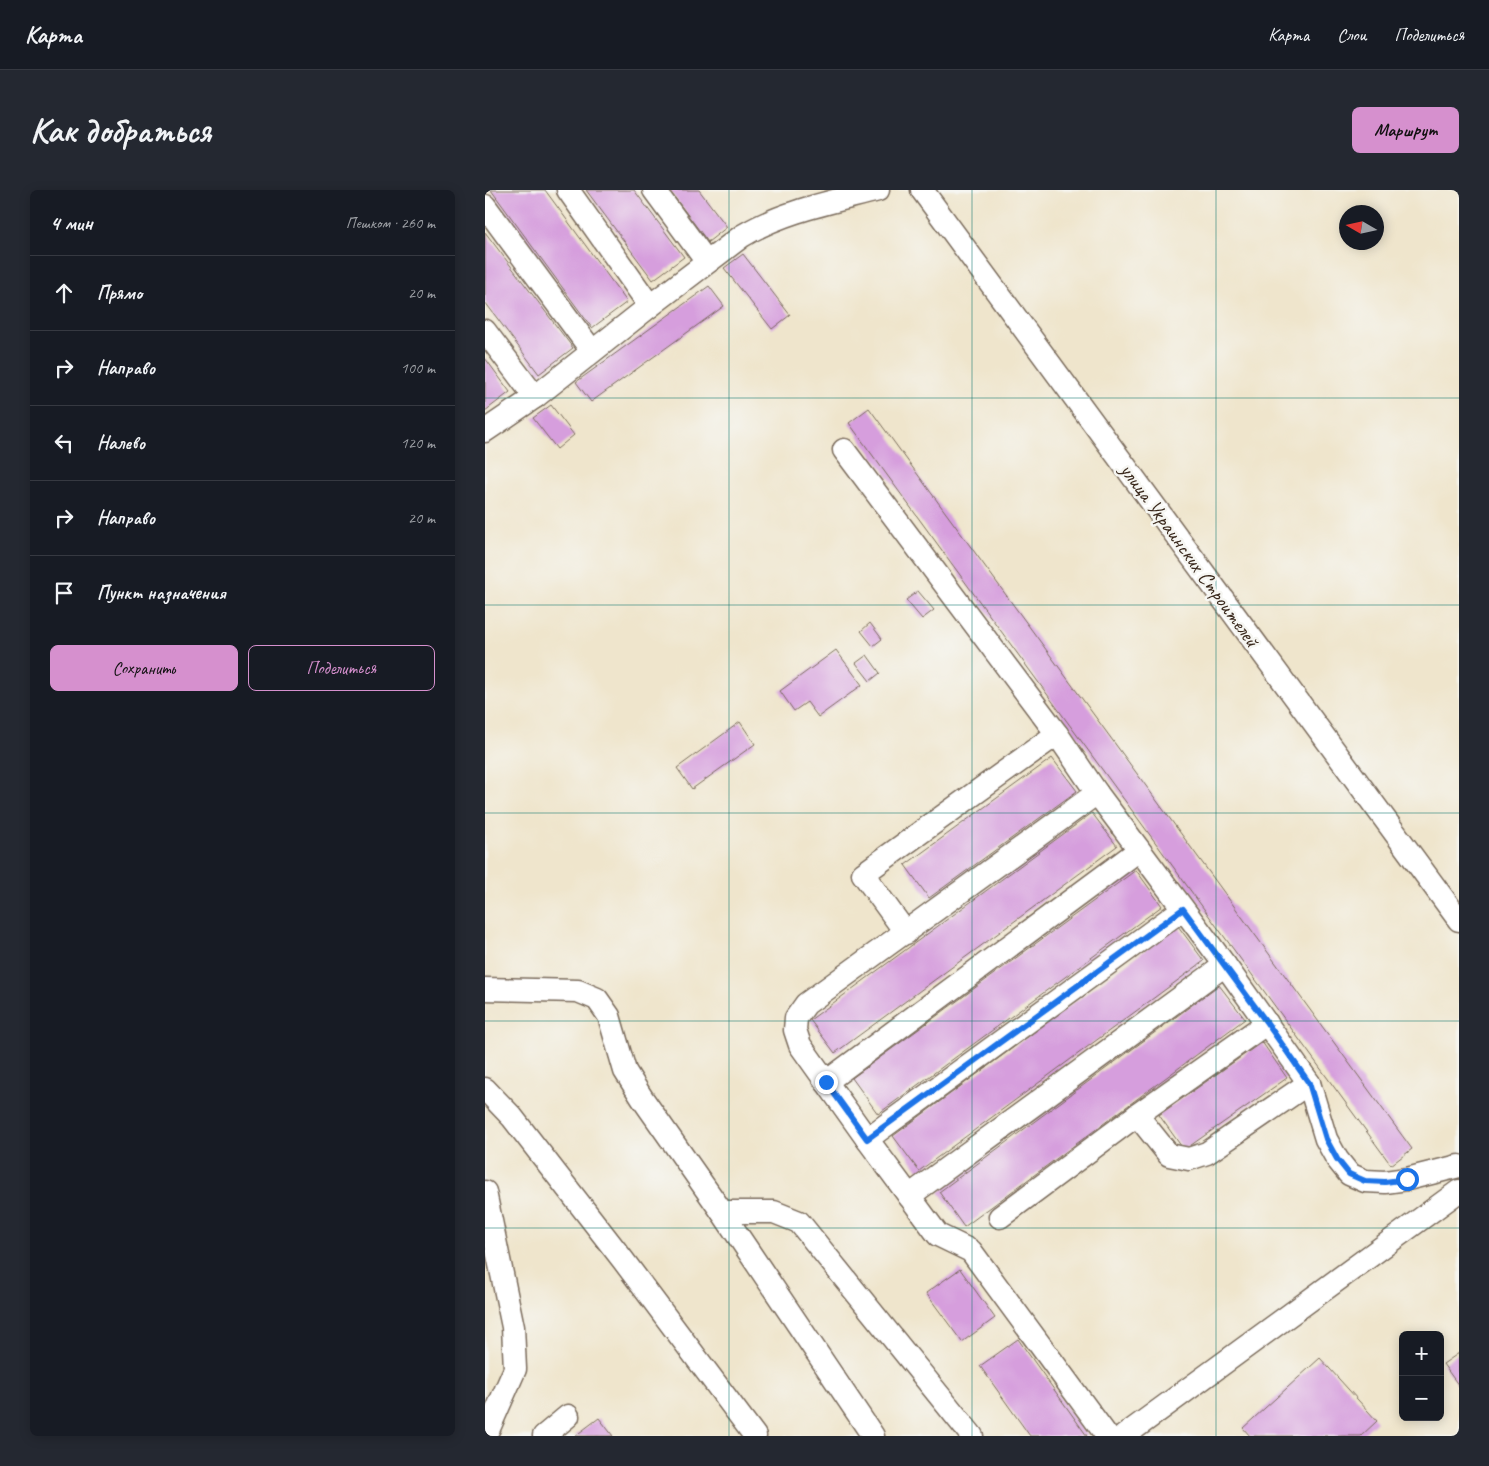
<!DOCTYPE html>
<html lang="ru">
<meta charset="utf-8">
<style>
:root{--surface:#171b24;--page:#242831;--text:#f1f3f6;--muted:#9ea1a6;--line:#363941;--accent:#d690ce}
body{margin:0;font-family:Caveat,sans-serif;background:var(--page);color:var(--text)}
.controls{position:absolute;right:15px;bottom:15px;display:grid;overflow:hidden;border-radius:8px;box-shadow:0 2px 12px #0003}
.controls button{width:45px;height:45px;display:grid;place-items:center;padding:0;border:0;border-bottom:1px solid var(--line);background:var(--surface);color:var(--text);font:25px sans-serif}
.compass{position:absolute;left:854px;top:15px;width:45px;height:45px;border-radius:50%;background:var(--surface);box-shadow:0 2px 12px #0003;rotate:279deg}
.stop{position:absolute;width:15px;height:15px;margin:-11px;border:4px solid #1a73e8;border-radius:50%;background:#fff}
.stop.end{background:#1a73e8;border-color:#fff;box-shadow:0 1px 5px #0008}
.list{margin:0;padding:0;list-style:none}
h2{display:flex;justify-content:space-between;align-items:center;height:65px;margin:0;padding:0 20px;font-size:21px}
h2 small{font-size:16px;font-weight:400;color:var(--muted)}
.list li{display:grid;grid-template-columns:32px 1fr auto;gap:15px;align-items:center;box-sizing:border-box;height:75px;padding:0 20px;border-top:1px solid var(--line)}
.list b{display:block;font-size:19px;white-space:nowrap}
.list em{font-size:16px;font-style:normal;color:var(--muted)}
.actions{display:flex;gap:10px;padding:15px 20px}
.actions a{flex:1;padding:11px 0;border:1px solid var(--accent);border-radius:8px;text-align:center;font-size:18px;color:var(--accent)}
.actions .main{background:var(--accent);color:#111}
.icon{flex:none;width:28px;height:28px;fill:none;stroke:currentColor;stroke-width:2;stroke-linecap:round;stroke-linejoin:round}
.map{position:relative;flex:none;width:974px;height:1246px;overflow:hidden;border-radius:8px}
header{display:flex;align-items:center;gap:30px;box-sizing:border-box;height:70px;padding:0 25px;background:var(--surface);border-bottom:1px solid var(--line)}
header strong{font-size:24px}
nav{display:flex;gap:28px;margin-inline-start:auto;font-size:18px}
.intro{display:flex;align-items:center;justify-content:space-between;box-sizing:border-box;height:120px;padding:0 30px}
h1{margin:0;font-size:35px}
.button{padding:12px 22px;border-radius:8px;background:var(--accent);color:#111;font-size:18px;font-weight:700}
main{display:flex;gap:30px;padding:0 30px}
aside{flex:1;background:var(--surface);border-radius:8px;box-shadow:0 2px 12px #0003}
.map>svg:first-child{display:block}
.building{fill:#d69edd}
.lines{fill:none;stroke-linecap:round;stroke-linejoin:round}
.minor-casing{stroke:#7a6b5b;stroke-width:25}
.minor{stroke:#fff;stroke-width:22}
.route{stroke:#1a73e8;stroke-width:6}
.grid{fill:none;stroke:#0f766e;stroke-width:1;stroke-opacity:0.55}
.labels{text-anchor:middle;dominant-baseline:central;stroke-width:5;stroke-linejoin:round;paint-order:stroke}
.street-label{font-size:21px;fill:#3b2a1e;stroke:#f6f6f2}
</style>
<header>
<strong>Карта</strong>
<nav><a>Карта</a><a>Слои</a><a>Поделиться</a></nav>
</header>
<div class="intro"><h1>Как добраться</h1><a class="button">Маршрут</a></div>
<main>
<aside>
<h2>4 мин<small>Пешком · 260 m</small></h2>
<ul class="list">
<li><svg class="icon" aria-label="ahead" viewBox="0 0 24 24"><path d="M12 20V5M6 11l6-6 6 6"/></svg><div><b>Прямо</b></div><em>20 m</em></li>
<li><svg class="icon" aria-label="right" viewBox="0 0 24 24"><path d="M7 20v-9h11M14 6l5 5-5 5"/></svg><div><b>Направо</b></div><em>100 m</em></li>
<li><svg class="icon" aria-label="left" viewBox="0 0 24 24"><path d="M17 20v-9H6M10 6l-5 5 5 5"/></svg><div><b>Налево</b></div><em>120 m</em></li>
<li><svg class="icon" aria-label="right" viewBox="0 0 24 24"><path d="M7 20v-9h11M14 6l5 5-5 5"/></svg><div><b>Направо</b></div><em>20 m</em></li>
<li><svg class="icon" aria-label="arrive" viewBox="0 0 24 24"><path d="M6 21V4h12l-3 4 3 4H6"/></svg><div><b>Пункт назначения</b></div></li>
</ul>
<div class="actions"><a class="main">Сохранить</a><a>Поделиться</a></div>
</aside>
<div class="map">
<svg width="974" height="1246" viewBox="0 0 974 1246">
<rect width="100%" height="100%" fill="#f6f6f2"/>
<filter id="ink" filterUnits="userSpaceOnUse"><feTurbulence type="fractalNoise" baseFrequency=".02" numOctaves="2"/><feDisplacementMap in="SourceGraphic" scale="10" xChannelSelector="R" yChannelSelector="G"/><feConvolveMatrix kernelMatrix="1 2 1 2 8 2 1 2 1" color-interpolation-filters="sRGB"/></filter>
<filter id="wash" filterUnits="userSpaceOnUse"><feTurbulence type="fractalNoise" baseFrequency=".0096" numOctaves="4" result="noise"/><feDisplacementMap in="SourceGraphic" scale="20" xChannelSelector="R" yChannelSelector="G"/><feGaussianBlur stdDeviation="1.12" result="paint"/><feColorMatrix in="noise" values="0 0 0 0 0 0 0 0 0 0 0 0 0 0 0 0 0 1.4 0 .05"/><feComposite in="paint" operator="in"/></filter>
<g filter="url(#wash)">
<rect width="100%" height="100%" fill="#efe5cc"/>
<g id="blocks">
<g class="building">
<path d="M 6,0 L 60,0 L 142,112 L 107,138 Z"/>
<path d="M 101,0 L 149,0 L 199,67 L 168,90 Z"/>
<path d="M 184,0 L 214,0 L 242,37 L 223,52 Z"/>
<path d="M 0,42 L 88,158 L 54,184 L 0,112 Z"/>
<path d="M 258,64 L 305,125 L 287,139 L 239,78 Z"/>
<path d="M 224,96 L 239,116 L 106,212 L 91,192 Z"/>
<path d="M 0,168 L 25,202 L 0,221 Z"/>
<path d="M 66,215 L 89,245 L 72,259 L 48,228 Z"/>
<path d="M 384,218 L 927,959 L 906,975 L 364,233 Z"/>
<path d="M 433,401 L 449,420 L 437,429 L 421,410 Z"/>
<path d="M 385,433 L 397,449 L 388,456 L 376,441 Z"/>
<path d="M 351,460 L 377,495 L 333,527 L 322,512 L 309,521 L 295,501 Z"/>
<path d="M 382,465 L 395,483 L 385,491 L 371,473 Z"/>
<path d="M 255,532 L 270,554 L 207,599 L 192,578 Z"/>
<path d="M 567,568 L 592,601 L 444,708 L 420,675 Z"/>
<path d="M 607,623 L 632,656 L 350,863 L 325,830 Z"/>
<path d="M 651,680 L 677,716 L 393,924 L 367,888 Z"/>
<path d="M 693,736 L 719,771 L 434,981 L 408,946 Z"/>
<path d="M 734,795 L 760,829 L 479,1037 L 454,1002 Z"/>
<path d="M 777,852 L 802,888 L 699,960 L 674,925 Z"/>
<path d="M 475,1079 L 510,1128 L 477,1152 L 441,1103 Z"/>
<path d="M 533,1149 L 602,1246 L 545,1246 L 495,1176 Z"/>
<path d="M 974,1163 L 974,1196 L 958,1174 Z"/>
<path d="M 835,1168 L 892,1231 L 876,1246 L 765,1246 L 758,1238 Z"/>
<path d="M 114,1228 L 128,1246 L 90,1246 Z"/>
</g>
</g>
</g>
<g filter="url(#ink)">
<use href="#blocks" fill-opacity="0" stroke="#7a6b5b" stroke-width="1"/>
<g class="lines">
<g class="minor-casing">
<g id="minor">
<path d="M 83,0 L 165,116"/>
<path d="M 169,0 L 222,72"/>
<path d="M 437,0 L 974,730"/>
<path d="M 0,16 L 107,161"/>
<path d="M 0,141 L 50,207"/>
<path d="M 0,241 L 50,207 L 165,116 L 257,46 C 298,21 347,12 393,0"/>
<path d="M 359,260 L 572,544 L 612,603 L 740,775 L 824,893 L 841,949 L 852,969 L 864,984 L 880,991 L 900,992 L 922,989 L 974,976"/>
<path d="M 612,603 L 321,814 L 311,828 L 310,840 L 315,855 L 382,949 L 453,1045 L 486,1061 L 622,1246"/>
<path d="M 421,743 L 378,684 L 572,544"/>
<path d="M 0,799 L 93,801 L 112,809 L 124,826 L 140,881 L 157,908 L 237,1022 L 388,1246"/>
<path d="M 341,892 L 654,660"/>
<path d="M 0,899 L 27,927 L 138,1070 L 270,1246"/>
<path d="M 652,925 L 684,965 L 704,969 L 722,963 L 824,893"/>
<path d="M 382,949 L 698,719"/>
<path d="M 0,1002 L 28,1137 L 30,1179 L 4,1238 L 0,1244"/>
<path d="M 424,1006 L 740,775"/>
<path d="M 237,1022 L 289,1022 L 314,1032 L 487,1246"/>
<path d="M 515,1027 L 652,925 L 782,833"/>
<path d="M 59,1246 L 83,1226"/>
<path d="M 639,1246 L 974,1001"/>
</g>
</g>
<use href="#minor" class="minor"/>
</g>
</g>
<g class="lines" filter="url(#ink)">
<path class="route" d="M 341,892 L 382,949 L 698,719 L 782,833 L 824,893 L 841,949 L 852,969 L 864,984 L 880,991 L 900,992 L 922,989"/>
</g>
<path class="grid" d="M 244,0 L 244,1246M 487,0 L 487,1246M 731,0 L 731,1246M 0,208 L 974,208M 0,415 L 974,415M 0,623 L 974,623M 0,831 L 974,831M 0,1038 L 974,1038"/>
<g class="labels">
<g class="street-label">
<text transform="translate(705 365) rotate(54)">улица Украинских Строителей</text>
</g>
</g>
</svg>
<div class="controls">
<button>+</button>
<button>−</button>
</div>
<svg class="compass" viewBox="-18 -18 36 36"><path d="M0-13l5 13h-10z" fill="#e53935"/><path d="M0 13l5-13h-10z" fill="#9ea1a6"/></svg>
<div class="stop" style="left:922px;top:989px"></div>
<div class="stop end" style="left:341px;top:892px"></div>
</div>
</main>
